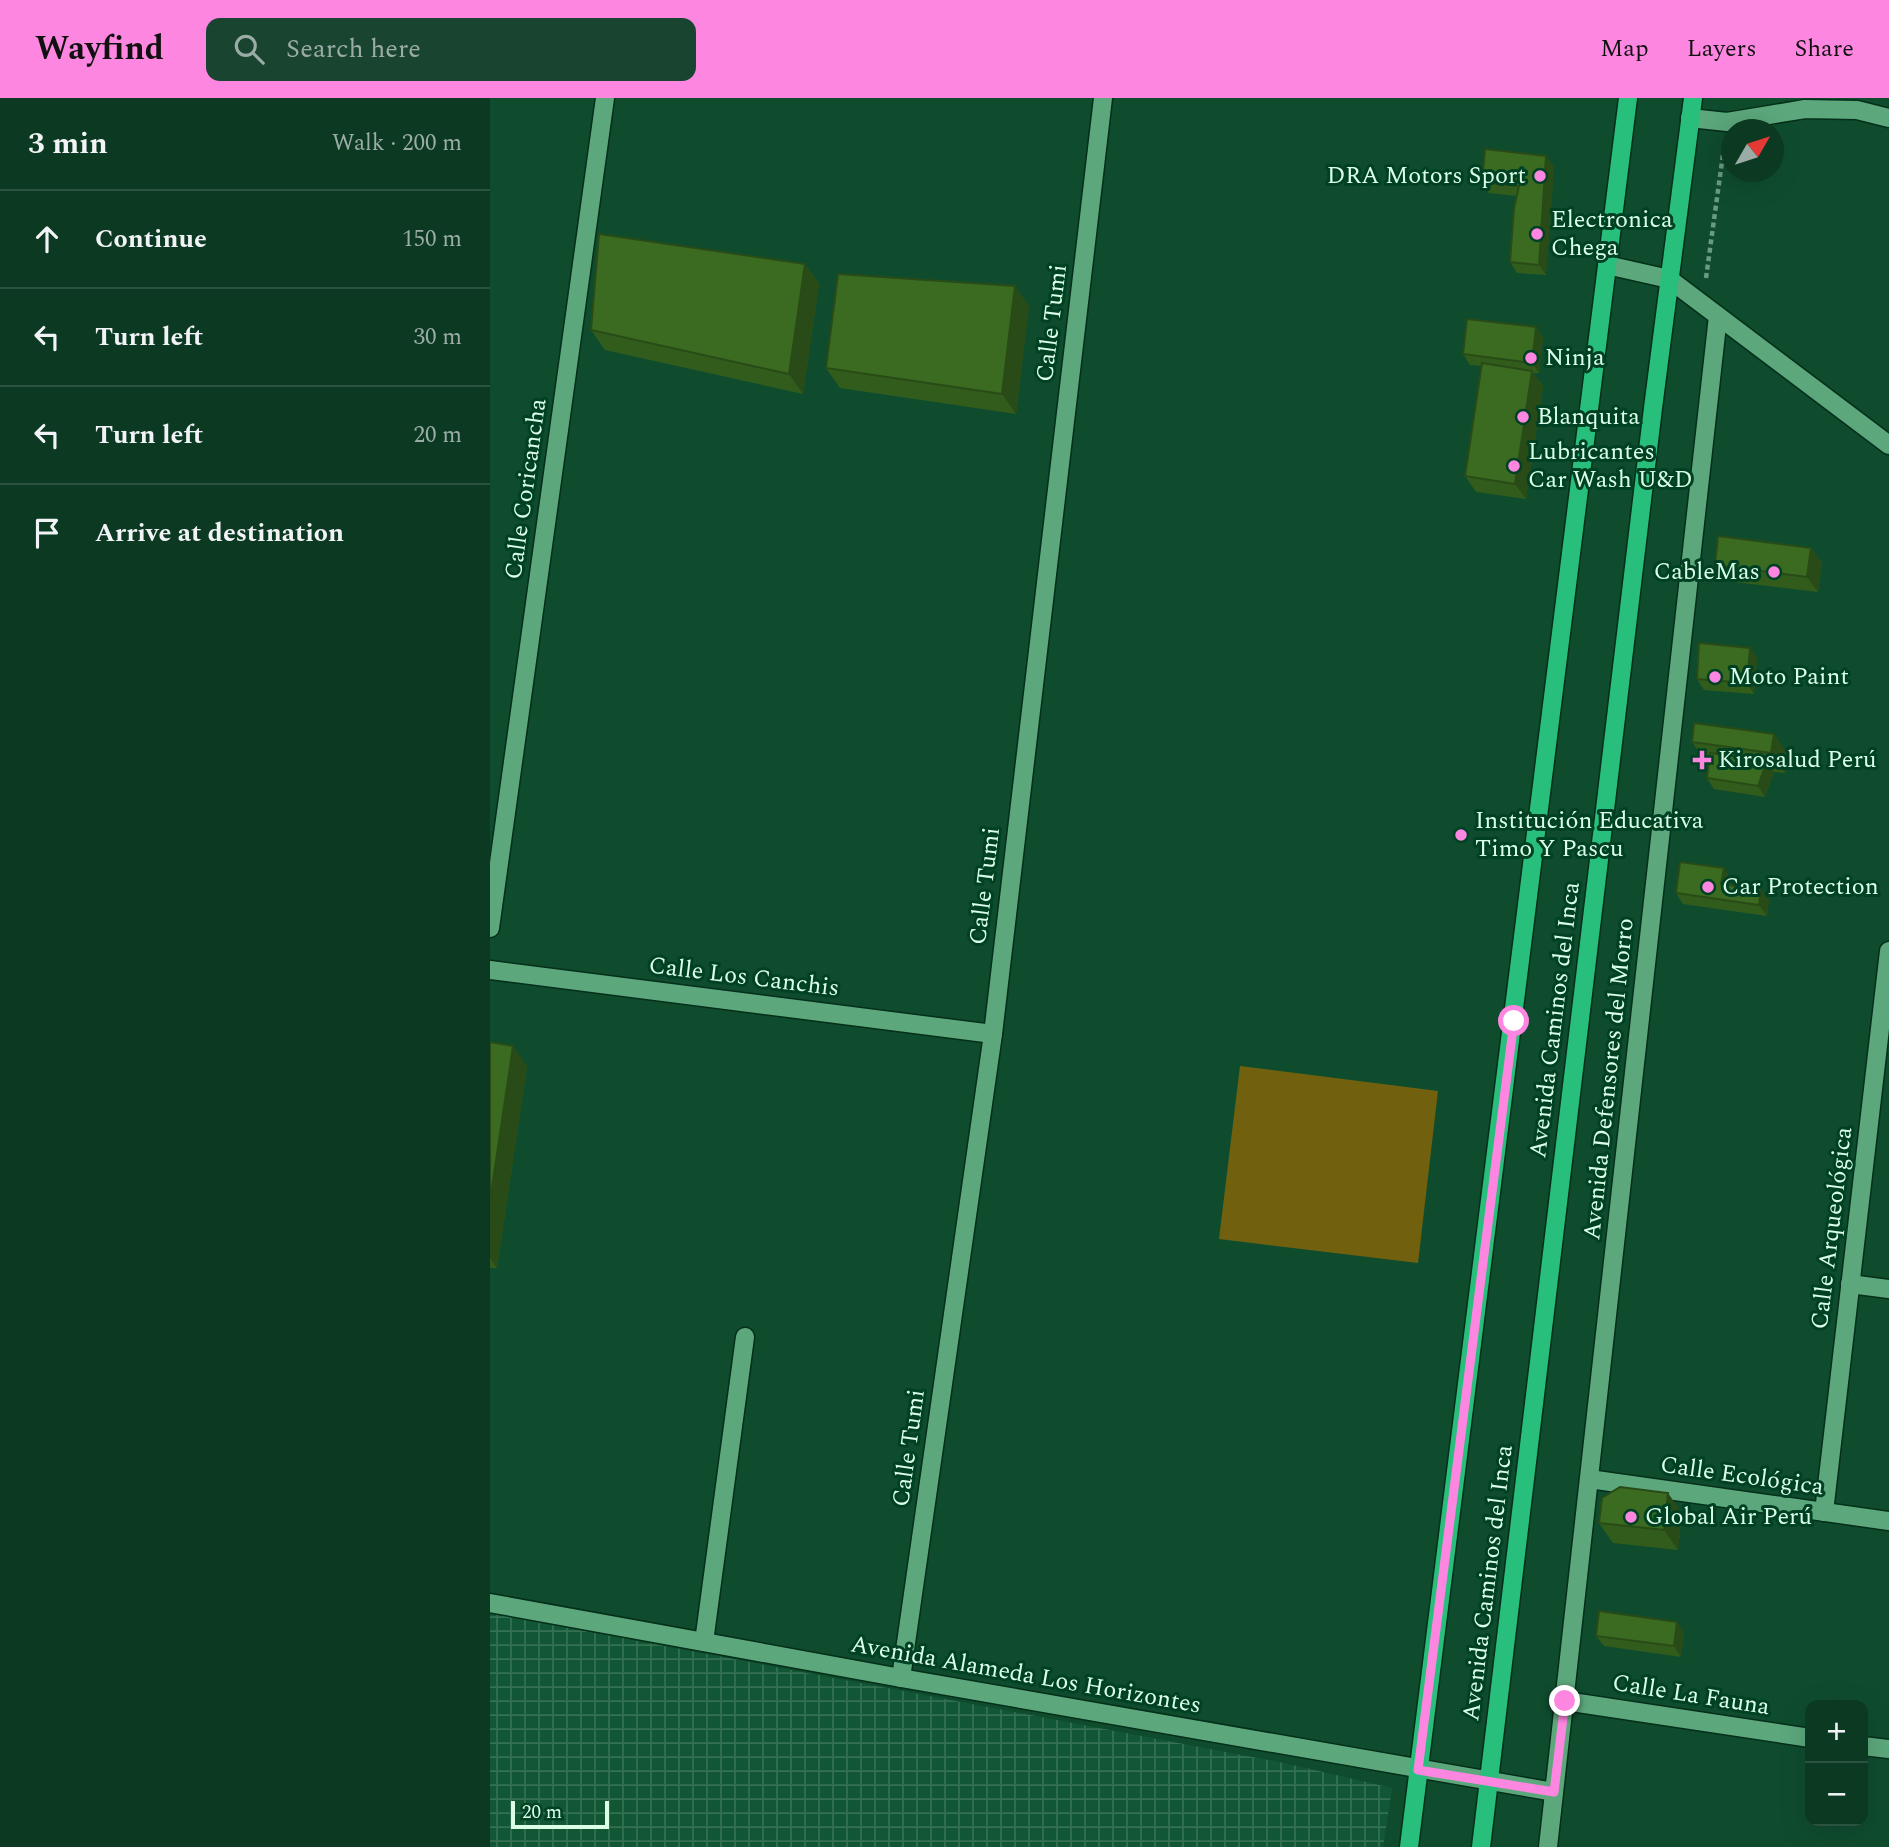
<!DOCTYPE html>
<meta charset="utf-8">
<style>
:root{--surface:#0b3922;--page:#19442f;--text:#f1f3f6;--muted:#9aaca5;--line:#2b5340;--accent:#fd86e1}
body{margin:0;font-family:Spectral,serif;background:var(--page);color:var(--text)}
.controls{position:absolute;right:21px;bottom:21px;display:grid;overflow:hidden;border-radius:14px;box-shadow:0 7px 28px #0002}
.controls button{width:63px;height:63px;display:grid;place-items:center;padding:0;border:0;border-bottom:2px solid var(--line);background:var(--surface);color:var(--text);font:35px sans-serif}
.compass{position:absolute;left:1231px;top:21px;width:63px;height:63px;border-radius:50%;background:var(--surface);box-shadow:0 7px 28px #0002;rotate:51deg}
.scale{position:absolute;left:21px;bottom:18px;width:98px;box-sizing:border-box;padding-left:7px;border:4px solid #daffe6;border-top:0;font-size:19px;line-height:24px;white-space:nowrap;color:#daffe6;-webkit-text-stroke:5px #004124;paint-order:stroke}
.stop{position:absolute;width:21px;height:21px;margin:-16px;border:5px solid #fd86e1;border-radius:50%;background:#fff}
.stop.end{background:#fd86e1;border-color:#fff;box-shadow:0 2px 7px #0008}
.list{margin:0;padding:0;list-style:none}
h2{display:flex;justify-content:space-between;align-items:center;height:91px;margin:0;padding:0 28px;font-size:30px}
h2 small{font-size:23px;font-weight:400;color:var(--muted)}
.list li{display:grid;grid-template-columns:46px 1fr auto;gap:21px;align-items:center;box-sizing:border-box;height:98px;padding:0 28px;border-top:2px solid var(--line)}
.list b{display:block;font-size:26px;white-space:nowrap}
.list em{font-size:23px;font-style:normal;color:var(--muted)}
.icon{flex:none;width:38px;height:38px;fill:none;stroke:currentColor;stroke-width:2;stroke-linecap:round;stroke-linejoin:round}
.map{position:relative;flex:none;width:1399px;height:1749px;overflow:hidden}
header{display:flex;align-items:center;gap:42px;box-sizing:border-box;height:98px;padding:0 35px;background:var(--accent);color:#111}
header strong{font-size:33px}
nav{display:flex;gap:38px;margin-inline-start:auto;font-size:24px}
.search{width:490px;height:63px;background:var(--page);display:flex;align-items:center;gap:18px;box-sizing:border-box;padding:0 24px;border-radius:14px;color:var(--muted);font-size:26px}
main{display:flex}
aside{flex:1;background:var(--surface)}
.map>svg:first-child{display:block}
.industrial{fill:url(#industrial-grid)}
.grass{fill:#71610e}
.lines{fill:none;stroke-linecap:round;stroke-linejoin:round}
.minor-casing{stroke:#042f1a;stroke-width:21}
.major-casing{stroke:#042f1a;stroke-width:21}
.path{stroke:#689b7f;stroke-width:4.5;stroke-dasharray:5 3.5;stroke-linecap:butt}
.minor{stroke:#5ca77b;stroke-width:18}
.major{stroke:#28be7c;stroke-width:18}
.wall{fill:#325c1c}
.shaded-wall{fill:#294b17}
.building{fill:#3a6b21;stroke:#294b17;stroke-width:2}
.route{stroke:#fd86e1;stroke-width:9}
.poi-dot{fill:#fd86e1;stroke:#004124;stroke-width:2.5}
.labels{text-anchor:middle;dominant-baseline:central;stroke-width:6;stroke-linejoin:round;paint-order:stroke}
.poi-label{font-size:24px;fill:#daffe6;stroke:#004124;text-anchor:start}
.street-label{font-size:24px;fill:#daffe6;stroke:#004124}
</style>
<header>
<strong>Wayfind</strong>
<div class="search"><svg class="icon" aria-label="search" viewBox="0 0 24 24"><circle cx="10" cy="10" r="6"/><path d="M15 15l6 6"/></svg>Search here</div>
<nav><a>Map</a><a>Layers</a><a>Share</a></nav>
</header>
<main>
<aside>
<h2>3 min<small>Walk · 200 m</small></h2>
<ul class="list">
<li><svg class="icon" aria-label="ahead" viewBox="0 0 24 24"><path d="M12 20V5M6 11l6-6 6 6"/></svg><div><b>Continue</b></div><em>150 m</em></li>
<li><svg class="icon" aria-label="left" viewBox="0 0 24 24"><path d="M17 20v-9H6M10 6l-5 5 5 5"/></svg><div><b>Turn left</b></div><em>30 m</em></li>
<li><svg class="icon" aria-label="left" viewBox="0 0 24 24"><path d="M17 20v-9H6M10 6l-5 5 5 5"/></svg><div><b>Turn left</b></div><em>20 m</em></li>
<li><svg class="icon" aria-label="arrive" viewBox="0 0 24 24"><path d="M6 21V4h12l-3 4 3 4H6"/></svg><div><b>Arrive at destination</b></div></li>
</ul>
</aside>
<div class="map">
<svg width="1399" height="1749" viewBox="0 0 1399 1749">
<defs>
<pattern id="industrial-grid" width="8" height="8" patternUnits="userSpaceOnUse" patternTransform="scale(1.75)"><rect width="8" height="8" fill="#125735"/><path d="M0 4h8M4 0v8" fill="none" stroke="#347052"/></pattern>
</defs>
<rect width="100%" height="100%" fill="#0f4c2e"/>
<path class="industrial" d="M 0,1515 L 794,1665 L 902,1690 L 893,1749 L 0,1749 Z"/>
<path class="grass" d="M 750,968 L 948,993 L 928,1165 L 729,1141 Z"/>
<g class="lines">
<g class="minor-casing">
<g id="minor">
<path d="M 1200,20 L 1237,24 L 1315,11 L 1367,12 L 1399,20"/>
<path d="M 1117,167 L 1179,181 L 1399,347"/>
<path d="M 0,830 L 115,0"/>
<path d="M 0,872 L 503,936"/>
<path d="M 1360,1186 L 1399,1191"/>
<path d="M 1099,1381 L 1399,1423"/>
<path d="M 1334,1414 L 1399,853"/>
<path d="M 0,1505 L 411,1580 L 1064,1694"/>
<path d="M 214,1544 L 255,1239"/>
<path d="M 411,1580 L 503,936 L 613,0"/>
<path d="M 1075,1603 L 1320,1640"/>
<path d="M 1373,1648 L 1399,1651"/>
<path d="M 1058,1749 L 1228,218"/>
</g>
</g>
<g class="major-casing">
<g id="major">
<path d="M 919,1749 L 1138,0"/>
<path d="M 991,1749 L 1163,310 L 1203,0"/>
</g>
</g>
<path class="path" d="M 1216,180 L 1234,49"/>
<use href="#minor" class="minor"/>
<use href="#major" class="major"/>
</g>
<g class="wall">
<path d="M 1064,69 L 1056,177 L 1027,175 L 1020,164 L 1027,98 L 999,95 L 992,84 Z"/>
<path d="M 315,166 L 329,186 L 313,296 L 115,252 L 101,232 Z"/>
<path d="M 539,208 L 526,316 L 350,290 L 336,270 Z"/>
<path d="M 1046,229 L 1053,240 L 1049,275 L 1043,275 L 1053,288 L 1036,401 L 986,394 L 975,378 L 992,268 L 980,267 L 973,256 Z"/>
<path d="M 1321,450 L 1332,465 L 1328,494 L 1236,483 L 1225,467 Z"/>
<path d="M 1260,550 L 1267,560 L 1264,596 L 1214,592 L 1207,581 Z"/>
<path d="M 1284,636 L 1298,656 L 1295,675 L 1284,674 L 1275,699 L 1224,691 L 1217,680 L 1219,665 L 1216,664 L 1202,644 Z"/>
<path d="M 1234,770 L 1241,781 L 1240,787 L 1279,802 L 1277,818 L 1193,806 L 1186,795 Z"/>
<path d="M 0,944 L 37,968 L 7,1170 L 0,1170 Z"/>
<path d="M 1192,1415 L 1188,1452 L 1123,1445 L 1109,1425 Z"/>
<path d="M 1194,1534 L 1191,1559 L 1114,1548 L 1106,1538 Z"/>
</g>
<g class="shaded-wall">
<path d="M 1056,58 L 1064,69 L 1056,177 L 1049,167 Z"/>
<path d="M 315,166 L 329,186 L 313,296 L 299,276 Z"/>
<path d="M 525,188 L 539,208 L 526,316 L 512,296 Z"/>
<path d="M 1046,229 L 1053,240 L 1049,275 L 1042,265 Z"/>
<path d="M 1042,273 L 1053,288 L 1036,401 L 1025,386 Z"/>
<path d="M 1321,450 L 1332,465 L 1328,494 L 1317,479 Z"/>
<path d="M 1260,550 L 1267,560 L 1264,596 L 1257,585 Z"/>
<path d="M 1284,636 L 1298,656 L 1295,675 L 1281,655 Z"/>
<path d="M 1277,663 L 1284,674 L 1275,699 L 1268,688 Z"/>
<path d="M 1234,770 L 1241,781 L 1239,797 L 1231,786 Z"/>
<path d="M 1271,792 L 1279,802 L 1277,818 L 1269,807 Z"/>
<path d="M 23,948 L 37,968 L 7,1170 L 0,1160 L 0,1103 Z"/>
<path d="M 1178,1395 L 1192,1415 L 1188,1452 L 1174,1432 Z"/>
<path d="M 1187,1524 L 1194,1534 L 1191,1559 L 1184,1548 Z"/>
</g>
<g class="building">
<path d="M 995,51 L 1056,58 L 1049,167 L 1020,164 L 1024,110 L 1029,88 L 992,84 Z"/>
<path d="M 109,136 L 315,166 L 299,276 L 101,232 Z"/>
<path d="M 348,176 L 525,188 L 512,296 L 336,270 Z"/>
<path d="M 977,221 L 1046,229 L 1042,265 L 973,256 Z"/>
<path d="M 992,265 L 1042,273 L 1025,386 L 975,378 Z"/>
<path d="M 1228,438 L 1321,450 L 1317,479 L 1225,467 Z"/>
<path d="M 1209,545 L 1260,550 L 1257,585 L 1207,581 Z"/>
<path d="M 1204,625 L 1284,636 L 1281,655 L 1202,644 Z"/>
<path d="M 1220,655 L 1277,663 L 1268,688 L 1217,680 Z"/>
<path d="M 1190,764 L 1234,770 L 1231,786 L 1271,792 L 1269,807 L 1186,795 Z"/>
<path d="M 0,944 L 23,948 L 0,1103 Z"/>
<path d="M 1130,1389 L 1178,1395 L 1174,1432 L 1109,1425 L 1112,1400 Z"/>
<path d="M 1109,1513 L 1187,1524 L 1184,1548 L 1106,1538 Z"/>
</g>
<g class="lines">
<path class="route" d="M 1024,923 L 928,1672 L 1064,1694 L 1075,1603"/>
</g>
<g class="poi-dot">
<circle cx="1050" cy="78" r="7"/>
<circle cx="1047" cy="136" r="7"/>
<circle cx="1041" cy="260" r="7"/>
<circle cx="1033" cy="319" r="7"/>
<circle cx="1024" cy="368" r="7"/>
<circle cx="1284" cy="474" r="7"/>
<circle cx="1225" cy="579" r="7"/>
<path d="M1208.5 651.5h7v7h7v7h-7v7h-7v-7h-7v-7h7z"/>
<circle cx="971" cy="737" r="7"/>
<circle cx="1218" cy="789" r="7"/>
<circle cx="1141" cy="1419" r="7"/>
</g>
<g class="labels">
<g class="poi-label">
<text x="1036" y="78" text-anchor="end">DRA Motors Sport</text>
<text x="1061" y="122">Electronica<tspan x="1061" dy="28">Chega</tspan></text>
<text x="1055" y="260">Ninja</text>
<text x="1047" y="319">Blanquita</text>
<text x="1038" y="354">Lubricantes<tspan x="1038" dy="28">Car Wash U&amp;D</tspan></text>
<text x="1270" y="474" text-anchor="end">CableMas</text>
<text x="1239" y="579">Moto Paint</text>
<text x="1228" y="662">Kirosalud Perú</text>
<text x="985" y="723">Institución Educativa<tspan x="985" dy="28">Timo Y Pascu</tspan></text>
<text x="1232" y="789">Car Protection</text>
<text x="1155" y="1419">Global Air Perú</text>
</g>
<g class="street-label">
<text transform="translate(562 225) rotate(-83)">Calle Tumi</text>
<text transform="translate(36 391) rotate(-82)">Calle Coricancha</text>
<text transform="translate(495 788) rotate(-83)">Calle Tumi</text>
<text transform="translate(254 879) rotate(7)">Calle Los Canchis</text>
<text transform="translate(1065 922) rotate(-83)">Avenida Caminos del Inca</text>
<text transform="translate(1119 981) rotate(-84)">Avenida Defensores del Morro</text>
<text transform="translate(1342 1130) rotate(-83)">Calle Arqueológica</text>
<text transform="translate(419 1350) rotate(-82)">Calle Tumi</text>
<text transform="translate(1252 1378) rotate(8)">Calle Ecológica</text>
<text transform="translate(998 1485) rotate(-83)">Avenida Caminos del Inca</text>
<text transform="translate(536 1577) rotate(10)">Avenida Alameda Los Horizontes</text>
<text transform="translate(1201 1597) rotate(9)">Calle La Fauna</text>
</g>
</g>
</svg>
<div class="controls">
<button>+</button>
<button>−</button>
</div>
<svg class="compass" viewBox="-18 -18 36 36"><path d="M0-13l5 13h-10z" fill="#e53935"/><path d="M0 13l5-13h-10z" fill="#9aaca5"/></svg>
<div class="scale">20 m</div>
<div class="stop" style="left:1024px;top:923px"></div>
<div class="stop end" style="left:1075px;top:1603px"></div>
</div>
</main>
